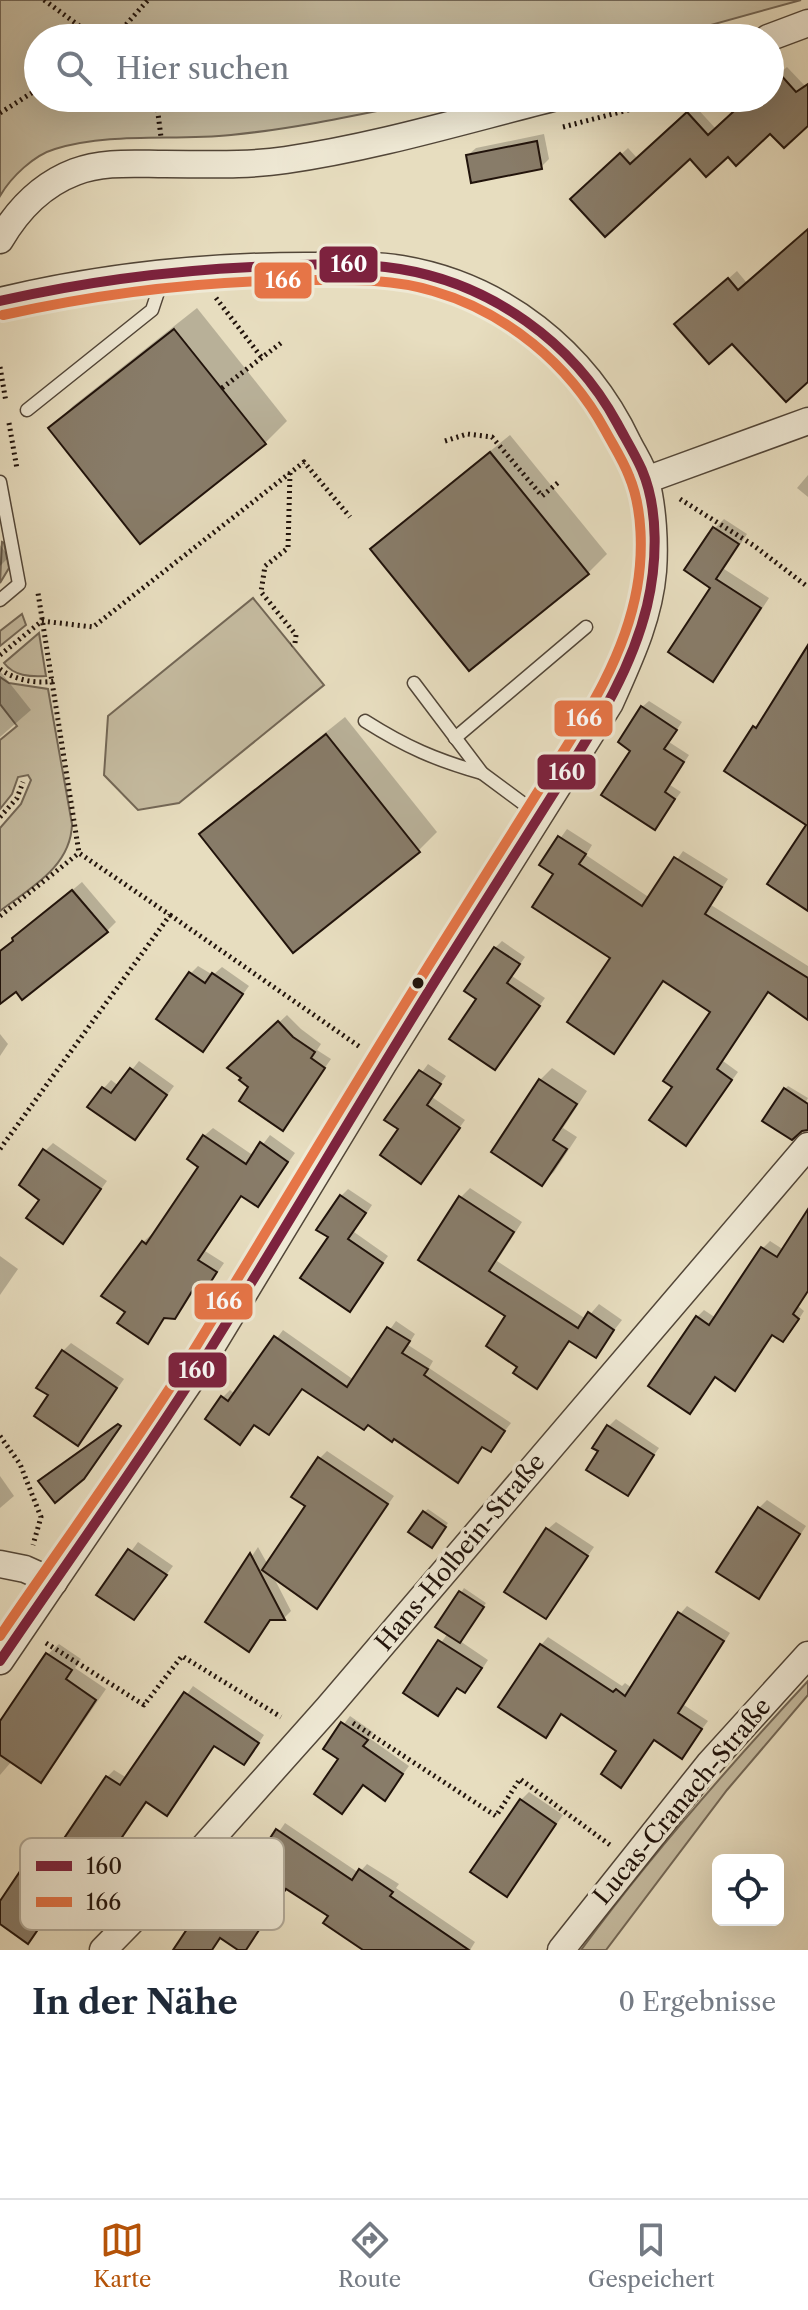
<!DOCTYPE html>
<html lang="de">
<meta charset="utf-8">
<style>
:root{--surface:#fff;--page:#f2f2f3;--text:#1f2937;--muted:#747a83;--line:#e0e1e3;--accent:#b45309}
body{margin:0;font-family:"Libre Caslon Text",serif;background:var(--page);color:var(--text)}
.controls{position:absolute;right:24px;bottom:24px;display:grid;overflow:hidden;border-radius:12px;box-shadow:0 8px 32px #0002}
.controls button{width:72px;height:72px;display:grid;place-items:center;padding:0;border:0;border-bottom:2px solid var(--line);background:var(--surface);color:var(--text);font:40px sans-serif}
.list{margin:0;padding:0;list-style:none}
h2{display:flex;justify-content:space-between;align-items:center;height:104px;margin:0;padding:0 32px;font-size:34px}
h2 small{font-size:26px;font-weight:400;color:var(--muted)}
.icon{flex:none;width:44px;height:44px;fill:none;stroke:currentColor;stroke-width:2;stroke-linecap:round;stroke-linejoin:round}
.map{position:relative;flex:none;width:808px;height:1950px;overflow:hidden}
.search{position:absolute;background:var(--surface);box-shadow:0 8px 32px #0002;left:24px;right:24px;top:24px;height:88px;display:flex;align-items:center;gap:20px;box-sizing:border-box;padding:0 28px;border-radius:44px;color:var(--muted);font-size:30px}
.sheet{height:248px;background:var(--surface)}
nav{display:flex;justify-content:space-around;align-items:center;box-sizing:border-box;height:112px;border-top:2px solid var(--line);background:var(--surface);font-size:22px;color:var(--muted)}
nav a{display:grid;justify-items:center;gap:4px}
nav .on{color:var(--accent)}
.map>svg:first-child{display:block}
.green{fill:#c5bba0;stroke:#736756;stroke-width:2}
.shadow{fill:#0003}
.building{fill:#887c69;stroke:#21130b;stroke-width:2}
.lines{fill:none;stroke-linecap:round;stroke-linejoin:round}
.lane-casing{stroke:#524638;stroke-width:15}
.street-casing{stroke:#524638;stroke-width:29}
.path{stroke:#21130b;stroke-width:5;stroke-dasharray:2 4;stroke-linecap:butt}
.lane{stroke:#efe9d5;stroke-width:12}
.street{stroke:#efe9d5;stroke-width:26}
.bus-1-casing{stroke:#efe9d5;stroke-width:16}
.bus-2-casing{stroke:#efe9d5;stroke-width:16}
.bus-1{stroke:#7d223e;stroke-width:10}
.bus-2{stroke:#e67547;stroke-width:10}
.bus-dot{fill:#21130b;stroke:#efe9d5;stroke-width:3}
.labels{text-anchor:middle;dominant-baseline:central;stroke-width:7;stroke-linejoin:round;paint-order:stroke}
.street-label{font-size:24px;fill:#21130b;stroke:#efe9d5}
.key{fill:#efe9d5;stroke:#b1a998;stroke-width:2}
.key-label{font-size:22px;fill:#21130b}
.line-badge{stroke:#efe9d5;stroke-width:3}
.badge-label{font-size:22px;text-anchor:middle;font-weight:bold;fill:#fff}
</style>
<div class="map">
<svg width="808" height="1950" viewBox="0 0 808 1950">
<rect width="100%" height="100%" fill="#e7ddbf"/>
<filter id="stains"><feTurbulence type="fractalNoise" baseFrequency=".0025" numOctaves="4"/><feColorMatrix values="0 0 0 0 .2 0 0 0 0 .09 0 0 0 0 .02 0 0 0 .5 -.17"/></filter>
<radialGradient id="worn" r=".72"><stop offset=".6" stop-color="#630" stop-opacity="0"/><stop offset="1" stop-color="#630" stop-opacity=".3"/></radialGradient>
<g class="green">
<path d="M 0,0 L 801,0 L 664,38 L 38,38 L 38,98 L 441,98 C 371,112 301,128 231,135 C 172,141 112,132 55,149 C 34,155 11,177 0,196 Z"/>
<path d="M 2,542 L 4,543 L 9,568 L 0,583 Z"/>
<path d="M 253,598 L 324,685 L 179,803 L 138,810 L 104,775 L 108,716 Z"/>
<path d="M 22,614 L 26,625 L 0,646 L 0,631 Z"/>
<path d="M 39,633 L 46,676 C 30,677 14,676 4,663 Z"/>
<path d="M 0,677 L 9,683 L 48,689 L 72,824 C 71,867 30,888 0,911 L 0,828 L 21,804 L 31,780 L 28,775 L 18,777 L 12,794 L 0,809 L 0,740 L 17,726 L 0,704 Z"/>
<path d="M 808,1681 L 808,1695 L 727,1790 L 606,1950 L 581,1950 C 651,1855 728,1767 808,1681 Z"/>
</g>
<g class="shadow">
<path d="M 787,67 L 805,86 L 808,84 L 808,124 L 770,131 L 728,154 L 690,156 L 573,199 L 628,148 L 638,159 L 695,106 L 716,129 L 752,98 L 770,98 L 770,82 Z"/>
<path d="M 544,134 L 549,159 L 541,167 L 468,155 L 476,148 Z"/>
<path d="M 808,231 L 808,379 L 686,316 L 737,271 L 747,283 Z"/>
<path d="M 197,308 L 287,421 L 265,443 L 51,428 L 73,406 Z"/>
<path d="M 510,435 L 607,554 L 588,573 L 373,550 L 392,531 Z"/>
<path d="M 808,475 L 808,497 L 797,488 Z"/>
<path d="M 724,519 L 747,534 L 724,569 L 769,598 L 722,670 L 712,679 L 715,528 Z"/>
<path d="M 0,545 L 9,557 L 0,566 Z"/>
<path d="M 0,671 L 31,710 L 0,737 Z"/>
<path d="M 649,701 L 682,722 L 669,742 L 689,755 L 670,785 L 681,792 L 654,828 L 633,750 L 642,707 Z"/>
<path d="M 345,717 L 437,832 L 418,851 L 202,835 L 221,816 Z"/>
<path d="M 567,829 L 592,845 L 586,855 L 650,898 L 683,851 L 728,879 L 711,905 L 808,966 L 808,1017 L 769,991 L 723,1061 L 738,1072 L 686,1144 L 675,1086 L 713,1012 L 664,980 L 613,1051 L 613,957 L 556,874 L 541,865 Z"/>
<path d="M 82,882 L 116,922 L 107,931 L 0,1002 L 0,951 Z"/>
<path d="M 502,941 L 525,957 L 512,976 L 545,998 L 495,1068 L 478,999 L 495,948 Z"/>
<path d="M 198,966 L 213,975 L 222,967 L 249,986 L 203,1049 L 191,973 Z"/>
<path d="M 287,1015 L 301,1029 L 321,1044 L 317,1050 L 331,1059 L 283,1128 L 243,1077 L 230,1068 Z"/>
<path d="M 0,1034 L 8,1044 L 0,1056 Z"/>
<path d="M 139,1061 L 174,1086 L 135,1138 L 104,1088 L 111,1080 L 119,1086 Z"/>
<path d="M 428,1064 L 446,1076 L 432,1097 L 465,1120 L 421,1181 L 401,1129 L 387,1120 Z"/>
<path d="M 552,1068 L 587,1091 L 563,1128 L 577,1137 L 554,1172 L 542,1183 L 540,1080 Z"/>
<path d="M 788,1086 L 808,1098 L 789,1131 L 785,1089 Z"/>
<path d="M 213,1128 L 254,1156 L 270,1135 L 295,1153 L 258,1205 L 243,1194 L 205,1251 L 224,1263 L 211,1282 L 202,1291 L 196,1287 L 183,1308 L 174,1317 L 167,1316 L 147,1341 L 128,1311 L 143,1242 L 152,1234 L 154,1235 L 201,1166 L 204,1136 Z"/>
<path d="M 53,1143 L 107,1181 L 63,1242 L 42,1199 L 45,1151 Z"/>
<path d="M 470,1188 L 522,1222 L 497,1261 L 586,1319 L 599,1304 L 622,1320 L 595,1355 L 571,1339 L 546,1378 L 537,1387 L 520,1366 L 508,1316 L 420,1260 L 460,1198 Z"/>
<path d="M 348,1189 L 372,1205 L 354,1232 L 388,1256 L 356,1302 L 330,1236 L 341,1196 Z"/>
<path d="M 808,1213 L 808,1292 L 798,1306 L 804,1311 L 790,1333 L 783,1340 L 773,1333 L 741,1381 L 716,1375 L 689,1412 L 651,1386 L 697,1317 L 704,1310 L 716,1318 L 763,1248 L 770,1241 L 784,1250 Z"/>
<path d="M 0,1256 L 18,1269 L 0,1295 Z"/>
<path d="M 396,1321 L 415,1334 L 408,1345 L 433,1361 L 429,1368 L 511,1423 L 491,1449 L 484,1445 L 458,1481 L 394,1437 L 303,1387 L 269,1433 L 256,1424 L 240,1442 L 223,1397 L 230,1390 L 235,1394 L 283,1330 L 354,1380 Z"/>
<path d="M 71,1343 L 124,1379 L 78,1443 L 63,1351 Z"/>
<path d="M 616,1419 L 659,1448 L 627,1493 L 601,1451 L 609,1426 Z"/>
<path d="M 327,1451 L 394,1496 L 317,1606 L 273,1576 L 291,1611 L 284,1618 L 272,1618 L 249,1649 L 208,1621 L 258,1547 L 268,1565 L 308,1505 L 319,1459 Z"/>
<path d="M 0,1476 L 14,1496 L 0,1508 Z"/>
<path d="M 767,1500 L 806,1526 L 766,1588 L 759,1596 L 759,1508 Z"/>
<path d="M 428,1509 L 448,1523 L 435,1542 L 424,1512 Z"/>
<path d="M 556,1522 L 594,1547 L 545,1617 L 548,1529 Z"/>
<path d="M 138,1542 L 173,1566 L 134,1618 L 99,1595 Z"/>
<path d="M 464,1588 L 486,1603 L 460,1641 L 488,1660 L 473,1683 L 465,1691 L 458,1686 L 437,1714 L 406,1692 L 448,1633 L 438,1627 Z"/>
<path d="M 687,1606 L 730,1633 L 684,1705 L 708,1721 L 682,1756 L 655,1739 L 621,1786 L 619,1751 L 563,1713 L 545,1736 L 541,1645 L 548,1637 L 622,1686 L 625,1683 L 632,1688 L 680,1614 Z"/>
<path d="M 59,1644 L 81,1659 L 75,1668 L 106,1689 L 51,1769 L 41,1780 L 12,1761 L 0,1775 L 0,1725 L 48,1654 Z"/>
<path d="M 193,1686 L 264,1735 L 250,1756 L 243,1763 L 215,1745 L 167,1814 L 147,1801 L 105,1863 L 127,1878 L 106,1909 L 64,1892 L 0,1922 L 0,1904 L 31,1859 L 38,1852 L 51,1861 L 107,1777 L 114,1770 L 127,1778 Z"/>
<path d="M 350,1716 L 373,1732 L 369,1738 L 409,1766 L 385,1799 L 364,1784 L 342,1812 L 341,1759 L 326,1748 Z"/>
<path d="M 529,1792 L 563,1815 L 507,1894 L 521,1800 Z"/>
<path d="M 285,1823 L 359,1873 L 367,1864 L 399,1884 L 396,1888 L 475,1942 L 470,1950 L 365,1950 L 331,1915 L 288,1887 L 244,1950 L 221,1936 L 213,1950 L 176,1950 L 196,1920 L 187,1914 L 206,1885 L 214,1878 L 237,1893 Z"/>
</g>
<g class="building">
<path d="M 779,73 L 796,92 L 808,84 L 808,126 L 784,148 L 770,134 L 736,166 L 728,157 L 706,177 L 690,159 L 605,237 L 570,199 L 620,153 L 630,164 L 687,112 L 708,135 L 746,100 L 770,98 L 770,81 Z"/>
<path d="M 537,141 L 542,169 L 471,183 L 466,155 Z"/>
<path d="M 808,229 L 808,382 L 786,402 L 732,344 L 709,364 L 674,324 L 728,278 L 738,290 Z"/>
<path d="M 174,329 L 266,444 L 140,544 L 48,428 Z"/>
<path d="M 490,452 L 589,574 L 469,671 L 370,549 Z"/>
<path d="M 713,527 L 739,544 L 716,579 L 761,608 L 713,682 L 668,652 L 710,588 L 684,570 Z"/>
<path d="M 808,645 L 808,911 L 767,884 L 806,825 L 724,771 L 753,726 L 756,728 Z"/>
<path d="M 641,706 L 677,730 L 664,749 L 684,762 L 665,792 L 675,799 L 655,830 L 601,795 L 630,751 L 618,742 Z"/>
<path d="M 326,734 L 420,852 L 293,953 L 199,834 Z"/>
<path d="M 558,836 L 586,854 L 579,864 L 642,906 L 674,857 L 722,887 L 705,914 L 808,978 L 808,1020 L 768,992 L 717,1069 L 732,1080 L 686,1146 L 649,1120 L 672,1087 L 663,1081 L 710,1012 L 663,981 L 614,1054 L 567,1022 L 610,958 L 532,907 L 553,874 L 539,865 Z"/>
<path d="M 72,890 L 108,932 L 22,1000 L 16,992 L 0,1004 L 0,951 L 13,941 L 12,938 Z"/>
<path d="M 494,947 L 520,964 L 507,983 L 540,1006 L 495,1070 L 449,1039 L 476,999 L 464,991 Z"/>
<path d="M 189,972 L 205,983 L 212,973 L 243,994 L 203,1052 L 156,1019 Z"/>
<path d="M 278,1021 L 293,1037 L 315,1052 L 311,1058 L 325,1068 L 283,1131 L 239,1101 L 248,1087 L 239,1080 L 241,1078 L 227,1068 Z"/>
<path d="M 130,1068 L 167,1095 L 135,1140 L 87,1107 L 102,1087 L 111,1093 Z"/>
<path d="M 419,1070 L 441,1084 L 427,1105 L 460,1128 L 421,1184 L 380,1155 L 398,1129 L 384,1120 Z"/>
<path d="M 539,1079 L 577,1104 L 553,1140 L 567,1149 L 542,1186 L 491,1152 Z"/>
<path d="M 784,1088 L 808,1104 L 808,1130 L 802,1131 L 792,1140 L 762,1121 Z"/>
<path d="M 203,1135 L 246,1164 L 260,1142 L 288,1162 L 258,1207 L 241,1196 L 198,1260 L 217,1272 L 203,1294 L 194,1288 L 175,1319 L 164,1318 L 148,1344 L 117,1323 L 125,1312 L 101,1296 L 142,1241 L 146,1244 L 198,1167 L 187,1159 Z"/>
<path d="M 43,1149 L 101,1189 L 63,1244 L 26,1218 L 39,1200 L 19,1185 Z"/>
<path d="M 340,1195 L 366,1213 L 348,1239 L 383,1263 L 350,1312 L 300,1278 L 328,1237 L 316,1230 Z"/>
<path d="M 459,1196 L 514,1232 L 489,1271 L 578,1328 L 588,1312 L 614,1330 L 596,1358 L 569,1341 L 537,1389 L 513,1373 L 517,1367 L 486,1346 L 505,1316 L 418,1260 Z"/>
<path d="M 808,1209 L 808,1291 L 793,1314 L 799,1319 L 783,1342 L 772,1335 L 735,1391 L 715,1377 L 690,1414 L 648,1386 L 696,1316 L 709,1325 L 761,1247 L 777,1257 Z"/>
<path d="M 387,1327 L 410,1341 L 402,1353 L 428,1369 L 424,1375 L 505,1431 L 491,1452 L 482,1447 L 458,1483 L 394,1439 L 392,1442 L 368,1425 L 364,1430 L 302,1389 L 269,1435 L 254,1425 L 240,1445 L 205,1419 L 221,1396 L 228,1401 L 274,1336 L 347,1387 Z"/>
<path d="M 62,1350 L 117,1388 L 78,1446 L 34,1416 L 48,1395 L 36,1388 Z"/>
<path d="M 118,1424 L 121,1426 L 84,1479 L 55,1503 L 38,1481 Z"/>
<path d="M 607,1425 L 654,1455 L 628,1496 L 586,1470 L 598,1451 L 592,1448 Z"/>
<path d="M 318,1457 L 388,1504 L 317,1609 L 262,1570 L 305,1506 L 291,1497 Z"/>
<path d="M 758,1507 L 800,1534 L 759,1599 L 716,1572 Z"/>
<path d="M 423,1511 L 446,1527 L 432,1548 L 408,1532 Z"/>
<path d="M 546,1528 L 588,1556 L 546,1619 L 504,1592 Z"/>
<path d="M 128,1549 L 167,1575 L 134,1620 L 96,1595 Z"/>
<path d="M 250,1553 L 285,1620 L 270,1620 L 249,1652 L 205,1622 Z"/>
<path d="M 459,1591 L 484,1607 L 460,1643 L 435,1627 Z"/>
<path d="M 678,1612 L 724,1641 L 678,1713 L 702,1729 L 682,1759 L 654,1740 L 621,1788 L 601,1774 L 616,1751 L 561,1714 L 546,1738 L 498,1707 L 540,1644 L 613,1692 L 616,1689 L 625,1696 Z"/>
<path d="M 438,1640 L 482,1668 L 465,1693 L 457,1688 L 438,1716 L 403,1693 Z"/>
<path d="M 46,1653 L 72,1670 L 66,1679 L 96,1700 L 41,1783 L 0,1755 L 0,1721 Z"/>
<path d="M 184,1692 L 259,1743 L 244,1765 L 214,1746 L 167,1816 L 146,1802 L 99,1871 L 122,1886 L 99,1919 L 63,1893 L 28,1944 L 0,1924 L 0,1901 L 29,1858 L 44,1868 L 106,1776 L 120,1785 Z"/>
<path d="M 341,1722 L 368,1740 L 363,1746 L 403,1774 L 385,1801 L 363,1785 L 342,1814 L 314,1794 L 338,1759 L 323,1749 Z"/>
<path d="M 520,1799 L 556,1824 L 507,1897 L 470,1872 Z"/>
<path d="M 276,1829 L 352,1880 L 359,1869 L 393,1892 L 390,1896 L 469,1950 L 363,1950 L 323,1923 L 328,1916 L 286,1889 L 246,1950 L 238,1950 L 220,1938 L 212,1950 L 173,1950 L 193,1920 L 184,1915 L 205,1884 L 230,1900 Z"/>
</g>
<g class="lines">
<g class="lane-casing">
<g id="lane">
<path d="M 27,410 L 152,310 L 164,274"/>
<path d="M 0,482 L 19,584 L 0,600"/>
<path d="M 414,683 L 482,773 L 540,816"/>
<path d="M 365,721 C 406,747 436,760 482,773"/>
<path d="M 455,738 L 586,627"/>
</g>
</g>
<g class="street-casing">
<g id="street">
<path d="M 768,38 L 808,23"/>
<path d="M 0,240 C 18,209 41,185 75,172 C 103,161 135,164 165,164 C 205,164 247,166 286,160 C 376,147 465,120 553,98"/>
<path d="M 0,301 C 100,277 203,266 306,266 C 338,266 371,264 402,269 C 502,286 585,352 628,443 C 634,455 643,468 646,481 C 653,508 655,544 653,571 C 649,619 629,660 610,703 L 383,1064 L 195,1374 L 0,1661"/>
<path d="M 646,480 L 808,421"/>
<path d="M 0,1564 L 25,1569 L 54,1582"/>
<path d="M 103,1950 L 204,1847 L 328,1708 L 808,1146"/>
<path d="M 561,1950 L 709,1764 L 808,1655"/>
</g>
</g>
<g class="path">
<path d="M 44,0 L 96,38"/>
<path d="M 114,38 L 148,0"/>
<path d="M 156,98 L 161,137"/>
<path d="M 0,113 L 38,89"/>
<path d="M 563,127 L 674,98"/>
<path d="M 216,298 L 262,358"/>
<path d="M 0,367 L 6,402"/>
<path d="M 222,388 L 281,343"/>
<path d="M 9,423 L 17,469"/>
<path d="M 445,441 L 467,434 L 492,437 L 542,496 L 560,481"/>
<path d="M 290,473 L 288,548 L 265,566 L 261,592 L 296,635 L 295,643 L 291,645"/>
<path d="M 680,499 L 753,545 L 808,587"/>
<path d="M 0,655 L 42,621 L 93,627 L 304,462 L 350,517"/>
<path d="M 0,669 C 15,680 35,684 54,681"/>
<path d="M 0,817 L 17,798 L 23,782"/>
<path d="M 170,915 L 360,1047"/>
<path d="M 0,916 L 79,853"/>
<path d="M 0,1149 L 170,915 L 79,853 L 38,593"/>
<path d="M 0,1436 L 20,1464 L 41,1517 L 33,1545"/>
<path d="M 46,1643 L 144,1705 L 182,1656 L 281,1717"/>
<path d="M 353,1723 L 496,1816 L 520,1779 L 610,1845"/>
</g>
<use href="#lane" class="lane"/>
<use href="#street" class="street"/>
<g class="bus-1-casing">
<path id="bus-1" d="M 0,301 C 83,282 167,271 252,267 C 300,265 352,261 400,269 C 491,284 573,342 617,423 C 625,438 635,454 642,470 C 659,510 657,564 647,606 C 630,676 590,734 553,794 C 517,851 481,908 445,965 C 361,1099 281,1237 196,1372 C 134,1470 65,1565 0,1661"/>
</g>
<g class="bus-2-casing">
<path id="bus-2" d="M 0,1636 C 62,1545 127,1456 186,1363 C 271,1225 353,1086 439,949 C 474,893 509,838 544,782 C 582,722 624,661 637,588 C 643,554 643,509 629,476 C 623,460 613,445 605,430 C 569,364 506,312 433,291 C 389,278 345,280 300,280 C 199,281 101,293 3,315"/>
</g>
<use href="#bus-1" class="bus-1"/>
<use href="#bus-2" class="bus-2"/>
</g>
<circle class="bus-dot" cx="418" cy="983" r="7"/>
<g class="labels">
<g class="street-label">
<text transform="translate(460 1552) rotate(-50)">Hans-Holbein-Straße</text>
<text transform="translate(682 1801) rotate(-50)">Lucas-Cranach-Straße</text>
</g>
</g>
<rect x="20" y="1838" width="264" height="92" rx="12" class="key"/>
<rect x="36" y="1861" width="36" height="10" fill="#7d223e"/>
<rect x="36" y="1897" width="36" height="10" fill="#e67547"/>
<g class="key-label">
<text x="86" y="1874">160</text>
<text x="86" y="1910">166</text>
</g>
<g class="line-badge">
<rect x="318" y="245" width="61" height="39" rx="8" fill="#7d223e"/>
<rect x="253" y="261" width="60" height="39" rx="8" fill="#e67547"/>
<rect x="553" y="699" width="61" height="39" rx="8" fill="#e67547"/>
<rect x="536" y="753" width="61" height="38" rx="8" fill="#7d223e"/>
<rect x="193" y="1282" width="61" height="39" rx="8" fill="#e67547"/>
<rect x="167" y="1351" width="61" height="38" rx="8" fill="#7d223e"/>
</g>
<g class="badge-label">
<text x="349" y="272">160</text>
<text x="283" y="288">166</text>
<text x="584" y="726">166</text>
<text x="567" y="780">160</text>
<text x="224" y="1309">166</text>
<text x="197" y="1378">160</text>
</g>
<rect width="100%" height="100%" filter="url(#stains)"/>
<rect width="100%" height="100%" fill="url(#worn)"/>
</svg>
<div class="controls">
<button><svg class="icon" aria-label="locate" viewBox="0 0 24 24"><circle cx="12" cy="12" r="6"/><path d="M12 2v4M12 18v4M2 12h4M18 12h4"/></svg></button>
</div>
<div class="search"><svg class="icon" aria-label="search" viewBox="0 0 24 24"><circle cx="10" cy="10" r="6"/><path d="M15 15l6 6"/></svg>Hier suchen</div>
</div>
<section class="sheet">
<h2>In der Nähe<small>0 Ergebnisse</small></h2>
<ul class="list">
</ul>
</section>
<nav>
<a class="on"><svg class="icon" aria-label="map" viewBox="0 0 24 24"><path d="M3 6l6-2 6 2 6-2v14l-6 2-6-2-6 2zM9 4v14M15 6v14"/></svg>Karte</a>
<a><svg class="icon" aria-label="directions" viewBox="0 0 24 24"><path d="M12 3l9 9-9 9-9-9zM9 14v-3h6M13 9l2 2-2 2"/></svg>Route</a>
<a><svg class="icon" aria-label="saved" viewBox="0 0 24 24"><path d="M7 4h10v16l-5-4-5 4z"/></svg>Gespeichert</a>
</nav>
